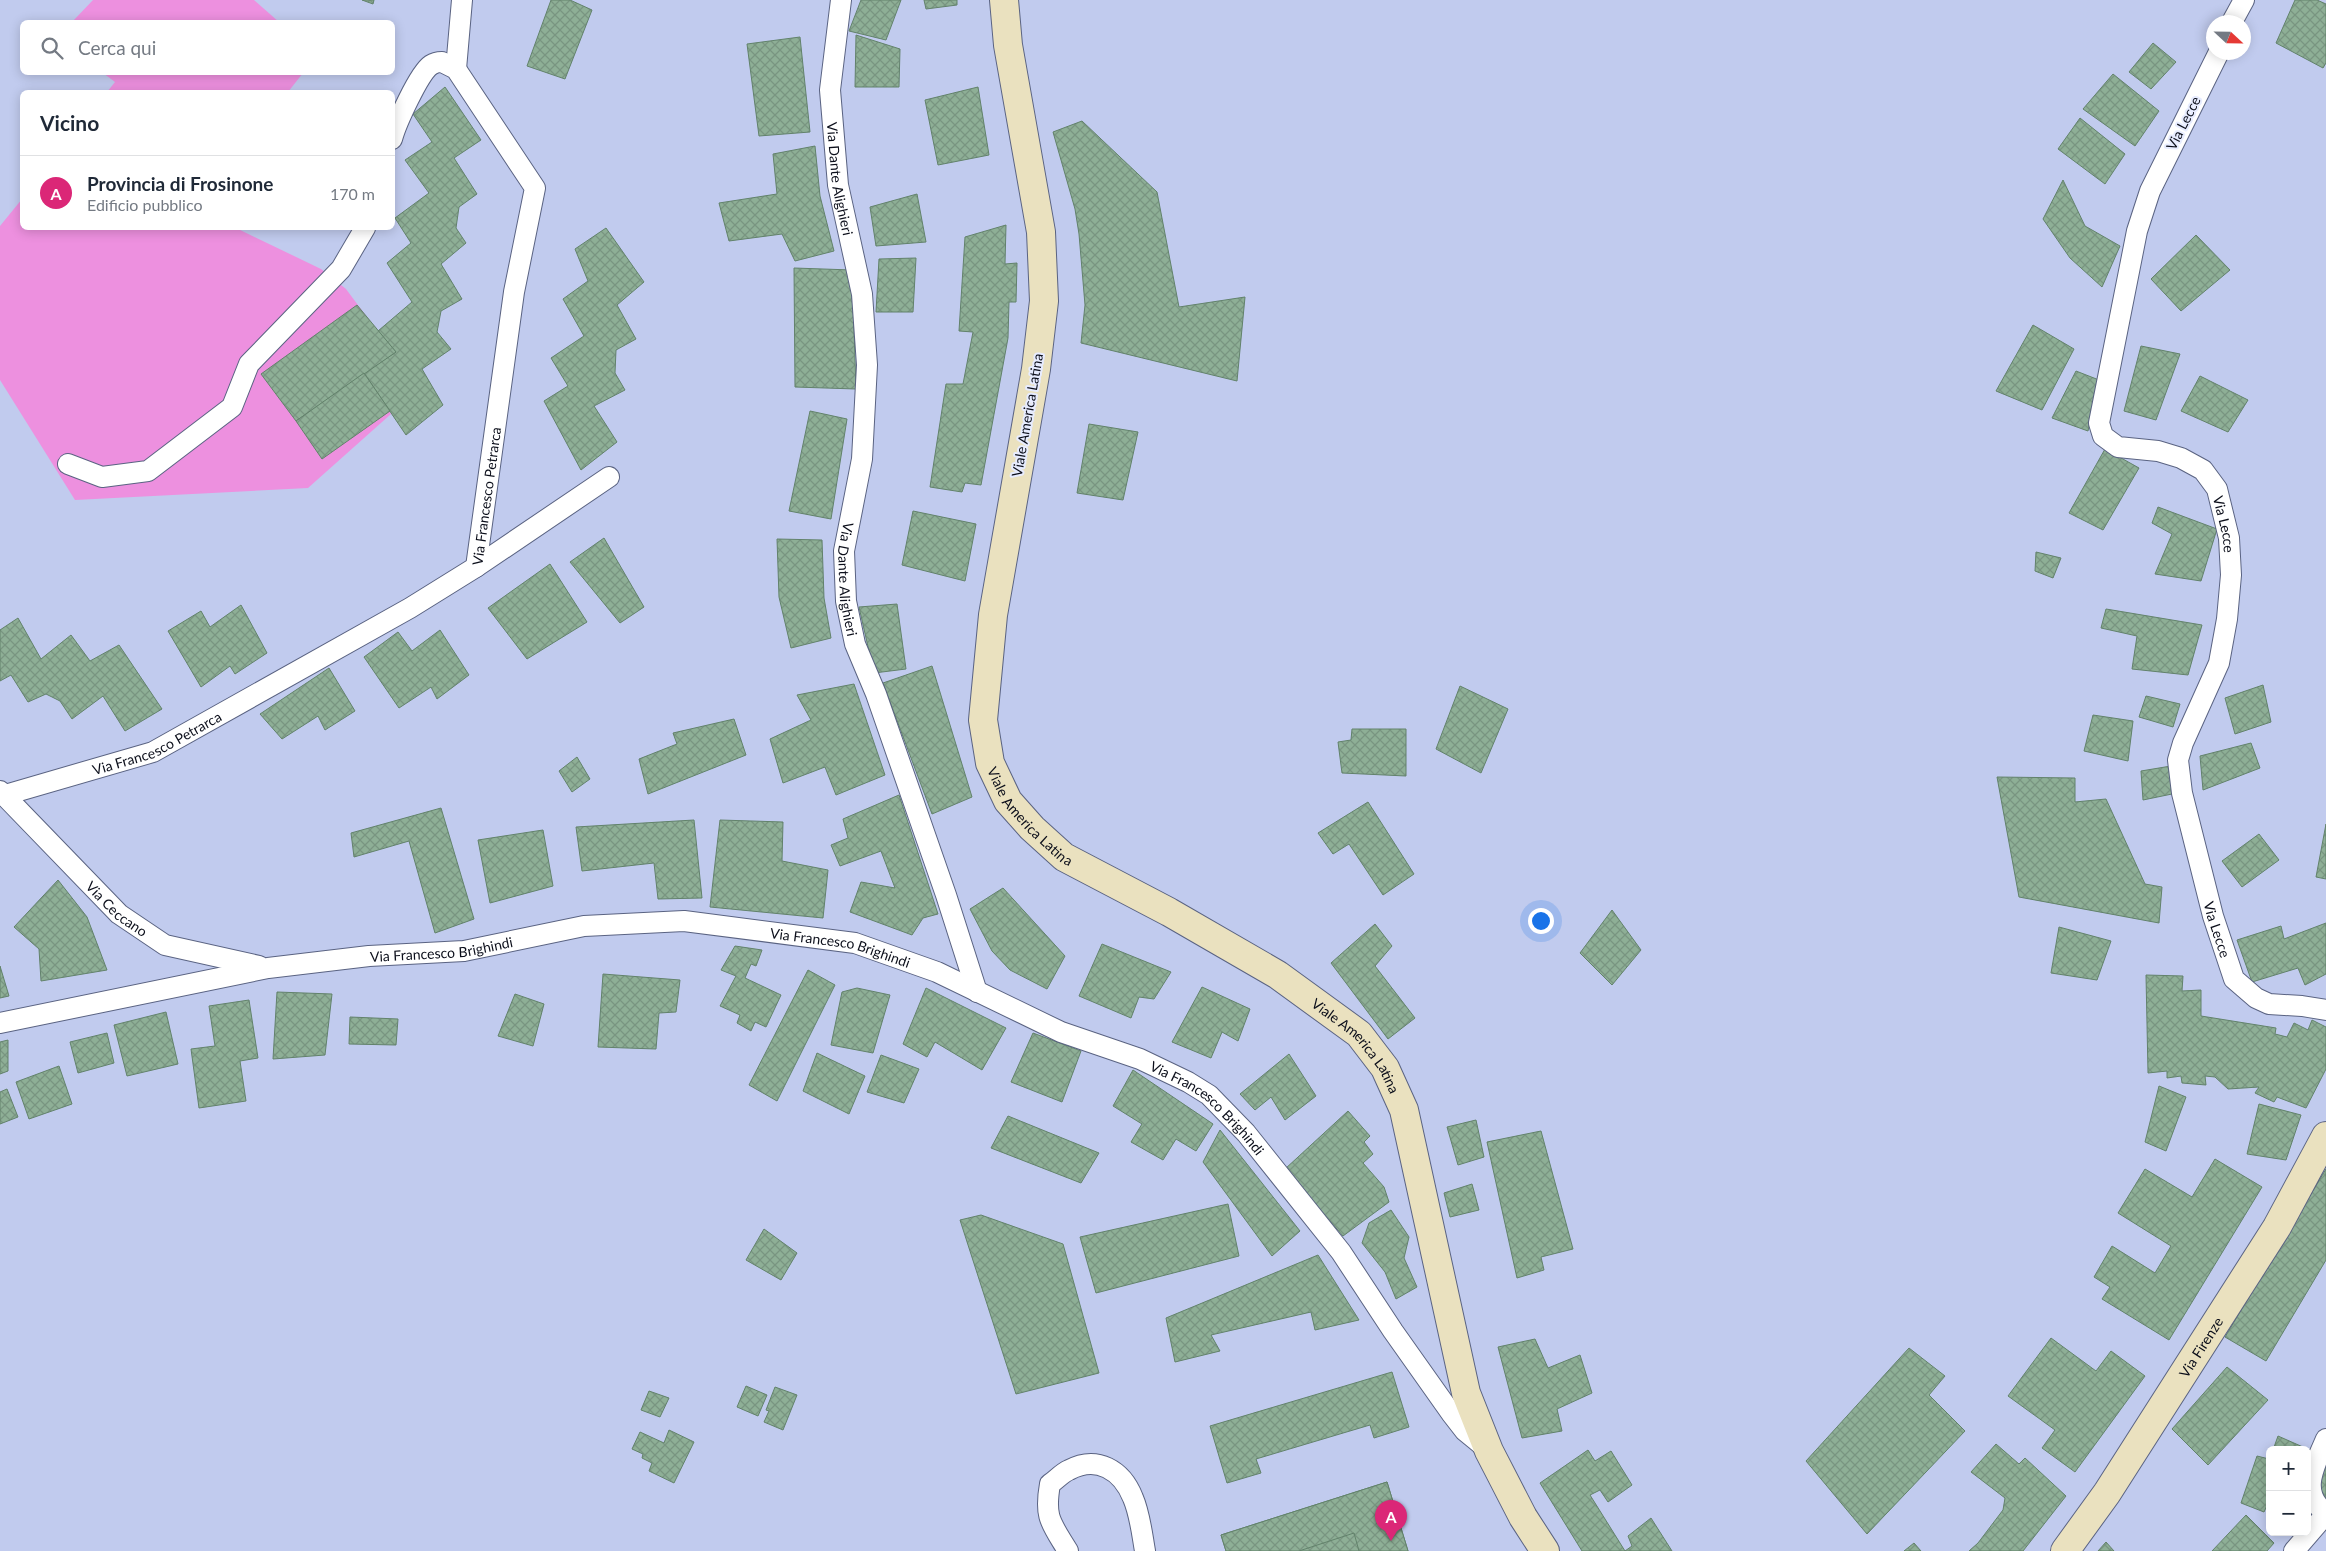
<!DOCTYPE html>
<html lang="it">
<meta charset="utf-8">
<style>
:root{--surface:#fff;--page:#f6f6f7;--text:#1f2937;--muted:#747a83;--line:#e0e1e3;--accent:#db2777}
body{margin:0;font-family:Lato,sans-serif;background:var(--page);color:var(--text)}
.controls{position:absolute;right:15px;bottom:15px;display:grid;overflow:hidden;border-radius:8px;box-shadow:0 2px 12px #0003}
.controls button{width:45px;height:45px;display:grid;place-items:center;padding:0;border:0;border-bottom:1px solid var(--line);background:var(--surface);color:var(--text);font:25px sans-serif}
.compass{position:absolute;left:2206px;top:15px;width:45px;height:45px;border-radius:50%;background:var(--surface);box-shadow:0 2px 12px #0003;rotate:112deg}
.you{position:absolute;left:1540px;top:920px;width:18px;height:18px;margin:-12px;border:4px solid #fff;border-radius:50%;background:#1a73e8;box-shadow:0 0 0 8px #1a73e833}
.badge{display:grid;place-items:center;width:32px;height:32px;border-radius:50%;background:var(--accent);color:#fff;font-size:16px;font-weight:700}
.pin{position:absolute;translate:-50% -41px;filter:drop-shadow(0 1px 2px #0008)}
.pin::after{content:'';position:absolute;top:26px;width:18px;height:15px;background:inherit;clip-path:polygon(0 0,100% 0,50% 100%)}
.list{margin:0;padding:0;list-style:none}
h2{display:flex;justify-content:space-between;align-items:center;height:65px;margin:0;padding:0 20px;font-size:21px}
h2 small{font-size:16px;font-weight:400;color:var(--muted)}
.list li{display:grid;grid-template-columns:32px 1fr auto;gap:15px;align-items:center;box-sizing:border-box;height:75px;padding:0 20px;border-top:1px solid var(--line)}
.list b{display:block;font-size:19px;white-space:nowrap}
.list p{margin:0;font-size:16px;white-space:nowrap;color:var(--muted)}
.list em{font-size:16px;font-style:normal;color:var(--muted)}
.icon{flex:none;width:28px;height:28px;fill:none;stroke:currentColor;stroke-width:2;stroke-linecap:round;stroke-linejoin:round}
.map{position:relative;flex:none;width:2326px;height:1551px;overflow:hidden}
.search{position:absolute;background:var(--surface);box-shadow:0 2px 12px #0003;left:20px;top:20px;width:375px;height:55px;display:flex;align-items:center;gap:12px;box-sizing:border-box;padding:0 18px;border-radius:8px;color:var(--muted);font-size:19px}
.panel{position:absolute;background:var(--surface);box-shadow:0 2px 12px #0003;left:20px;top:90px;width:375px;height:140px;border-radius:8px}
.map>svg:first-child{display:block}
.green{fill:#ed90df}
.building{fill:url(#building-cross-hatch);stroke:#62826b}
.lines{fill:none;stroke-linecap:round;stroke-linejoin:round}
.street-casing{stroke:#5a6382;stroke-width:22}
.secondary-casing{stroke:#5a6382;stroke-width:30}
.street{stroke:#fff;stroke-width:20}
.secondary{stroke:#eae1bf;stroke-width:28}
.labels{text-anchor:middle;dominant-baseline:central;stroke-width:4;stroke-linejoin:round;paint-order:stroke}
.street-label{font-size:14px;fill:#0b0e1a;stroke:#e7ecff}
</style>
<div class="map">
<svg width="2326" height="1551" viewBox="0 0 2326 1551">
<defs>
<pattern id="building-cross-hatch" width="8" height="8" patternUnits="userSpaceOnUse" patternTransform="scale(1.25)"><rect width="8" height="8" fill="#8eaf96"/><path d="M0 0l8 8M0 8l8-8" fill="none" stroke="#799581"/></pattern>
</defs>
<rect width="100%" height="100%" fill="#c1cbee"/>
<g class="green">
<path d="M 93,0 L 254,0 L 279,22 L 72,22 Z"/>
<path d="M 103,73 L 303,73 L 288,92 L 107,92 L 115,82 Z"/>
<path d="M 22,199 L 22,228 L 236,228 L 321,269 L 346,289 L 393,352 L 366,374 L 391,414 L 308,488 L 75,500 L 0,380 L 0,226 Z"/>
</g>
<g class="building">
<path d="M 362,0 L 374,0 L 373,4 Z"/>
<path d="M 551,0 L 570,0 L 592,10 L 565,79 L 527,66 Z"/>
<path d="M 861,0 L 901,0 L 886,40 L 849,31 Z"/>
<path d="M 924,0 L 957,0 L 957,5 L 926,9 Z"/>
<path d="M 2295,0 L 2317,0 L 2326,4 L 2326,63 L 2323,68 L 2276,43 Z"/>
<path d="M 856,35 L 900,49 L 899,87 L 855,87 Z"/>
<path d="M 800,37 L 810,132 L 759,136 L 747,44 Z"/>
<path d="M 2153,43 L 2176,62 L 2151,89 L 2129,72 Z"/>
<path d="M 2113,74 L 2159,111 L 2135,146 L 2083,109 Z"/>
<path d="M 445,87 L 481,140 L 454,158 L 477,194 L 459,207 L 456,228 L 466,243 L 441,264 L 462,299 L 441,311 L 437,332 L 451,349 L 422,369 L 443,405 L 406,435 L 364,373 L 396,352 L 378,331 L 412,302 L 387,263 L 411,243 L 395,218 L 429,193 L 405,160 L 432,142 L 413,114 Z"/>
<path d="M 978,87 L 989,155 L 938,165 L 925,100 Z"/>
<path d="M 2080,118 L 2125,154 L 2105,184 L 2058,149 Z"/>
<path d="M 1082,121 L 1157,192 L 1179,307 L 1245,297 L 1237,381 L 1081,343 L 1085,305 L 1079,234 L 1075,209 L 1053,132 Z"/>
<path d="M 815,146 L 820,196 L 834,251 L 795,261 L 782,234 L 729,241 L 719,203 L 777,194 L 773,154 Z"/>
<path d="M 2063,180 L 2085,226 L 2120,246 L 2102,287 L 2070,258 L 2043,219 Z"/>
<path d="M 917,194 L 926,242 L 876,246 L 870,207 Z"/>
<path d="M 1006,225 L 1005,264 L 1017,263 L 1016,302 L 1009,302 L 1008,338 L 981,485 L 965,483 L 962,492 L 930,487 L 946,384 L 963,384 L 973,332 L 959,331 L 965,237 Z"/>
<path d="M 606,228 L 644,282 L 617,305 L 636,339 L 616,350 L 615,373 L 625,390 L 594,406 L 617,442 L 581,470 L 544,401 L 568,386 L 551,358 L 584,336 L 563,299 L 588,281 L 575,249 Z"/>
<path d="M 2196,235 L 2230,270 L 2181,311 L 2151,279 Z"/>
<path d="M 916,258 L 913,312 L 876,312 L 879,259 Z"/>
<path d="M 794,268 L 852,270 L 856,389 L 795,387 Z"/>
<path d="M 357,305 L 396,352 L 296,421 L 261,374 Z"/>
<path d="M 2033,325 L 2074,349 L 2042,410 L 1996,391 Z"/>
<path d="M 2141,346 L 2180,354 L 2156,420 L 2124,411 Z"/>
<path d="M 2076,371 L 2099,380 L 2088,431 L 2052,418 Z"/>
<path d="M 364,373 L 390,411 L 322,459 L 296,421 Z"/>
<path d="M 2200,376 L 2248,400 L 2228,432 L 2181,411 Z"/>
<path d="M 810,411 L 847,419 L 831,519 L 789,511 Z"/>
<path d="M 1089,424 L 1138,432 L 1123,500 L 1077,493 Z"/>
<path d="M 2105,449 L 2139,468 L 2103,530 L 2069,513 Z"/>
<path d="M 2158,507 L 2217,529 L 2201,581 L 2155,574 L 2172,534 L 2152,523 Z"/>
<path d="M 913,511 L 976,524 L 965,581 L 902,565 Z"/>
<path d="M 604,538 L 644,607 L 620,623 L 570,562 Z"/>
<path d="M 777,539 L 822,540 L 824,598 L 831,638 L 791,648 L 779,597 Z"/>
<path d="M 2036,552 L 2061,558 L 2053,578 L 2035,571 Z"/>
<path d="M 550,564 L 587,622 L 527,659 L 488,608 Z"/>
<path d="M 897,604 L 906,669 L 874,673 L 859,607 Z"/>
<path d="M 241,605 L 267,653 L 235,674 L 230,666 L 201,687 L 168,631 L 201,611 L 210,627 Z"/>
<path d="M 2106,609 L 2202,625 L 2188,675 L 2132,669 L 2137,636 L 2101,628 Z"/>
<path d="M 18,618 L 41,659 L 71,635 L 90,661 L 119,645 L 162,709 L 125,731 L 103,696 L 72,719 L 60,701 L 46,694 L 28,702 L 11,675 L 0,681 L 0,630 Z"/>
<path d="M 440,630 L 469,675 L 437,699 L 431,687 L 399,708 L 364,657 L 398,632 L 412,651 Z"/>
<path d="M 932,666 L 972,797 L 932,814 L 883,683 Z"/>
<path d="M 329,668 L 355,711 L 325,730 L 318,716 L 282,739 L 260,714 Z"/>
<path d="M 854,684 L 885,775 L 836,795 L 825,767 L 783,783 L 770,739 L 811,720 L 797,695 Z"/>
<path d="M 2263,685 L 2271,722 L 2235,734 L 2225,698 Z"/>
<path d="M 1460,686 L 1508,709 L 1481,773 L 1436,749 Z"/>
<path d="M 2146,696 L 2180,704 L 2173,727 L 2139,717 Z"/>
<path d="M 2093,715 L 2133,721 L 2128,761 L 2084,751 Z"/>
<path d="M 734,719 L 746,755 L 648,794 L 639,759 L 677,744 L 673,733 Z"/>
<path d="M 1352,729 L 1406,729 L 1406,776 L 1342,773 L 1338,742 L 1351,740 Z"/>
<path d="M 2251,743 L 2260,768 L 2203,790 L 2200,756 Z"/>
<path d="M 577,757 L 590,779 L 572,792 L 559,771 Z"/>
<path d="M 2171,766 L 2172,794 L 2143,800 L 2141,771 Z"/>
<path d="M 1997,777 L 2075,778 L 2075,802 L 2106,799 L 2145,884 L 2162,887 L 2159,923 L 2019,897 Z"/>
<path d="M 899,795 L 938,914 L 923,918 L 912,935 L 850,912 L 861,882 L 895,888 L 881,851 L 840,866 L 831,845 L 848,838 L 843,819 Z"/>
<path d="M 1368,802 L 1414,874 L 1383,895 L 1349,844 L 1333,854 L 1318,833 Z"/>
<path d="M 441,808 L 474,919 L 435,933 L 409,841 L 354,857 L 351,833 Z"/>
<path d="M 694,820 L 702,898 L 658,899 L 654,863 L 582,871 L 576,827 Z"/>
<path d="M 720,820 L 783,822 L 782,861 L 828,870 L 823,918 L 710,907 Z"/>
<path d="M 2326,824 L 2326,879 L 2316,877 Z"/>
<path d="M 543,830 L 553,886 L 490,903 L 478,840 Z"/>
<path d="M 2259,834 L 2279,860 L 2242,887 L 2222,861 Z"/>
<path d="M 58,880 L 87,917 L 107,970 L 41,981 L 39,949 L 14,927 Z"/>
<path d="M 1003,888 L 1065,956 L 1047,989 L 1010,970 L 992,951 L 970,909 Z"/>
<path d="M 1612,910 L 1641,950 L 1612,985 L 1580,953 Z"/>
<path d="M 2326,923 L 2326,974 L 2305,985 L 2298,968 L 2252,982 L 2237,940 L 2281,926 L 2284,939 Z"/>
<path d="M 1375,924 L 1392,946 L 1375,966 L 1415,1018 L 1388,1039 L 1331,963 Z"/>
<path d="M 2059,927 L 2111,941 L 2097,980 L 2051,973 Z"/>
<path d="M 1102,944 L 1171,972 L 1154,999 L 1139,997 L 1131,1018 L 1079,996 Z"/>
<path d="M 735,946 L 762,950 L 756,966 L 751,964 L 745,978 L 781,995 L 766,1027 L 755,1022 L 751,1031 L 737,1023 L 740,1015 L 720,1006 L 736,976 L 721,970 Z"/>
<path d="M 0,966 L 9,996 L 0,998 Z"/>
<path d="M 808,970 L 835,985 L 777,1101 L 749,1085 Z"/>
<path d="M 603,974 L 680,980 L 676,1012 L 659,1013 L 656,1049 L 598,1047 Z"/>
<path d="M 2146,975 L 2183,976 L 2182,991 L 2201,990 L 2201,1016 L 2276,1028 L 2275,1034 L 2287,1037 L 2294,1023 L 2308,1030 L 2312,1020 L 2326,1027 L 2326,1069 L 2306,1108 L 2277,1097 L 2274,1102 L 2255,1093 L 2259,1087 L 2228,1089 L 2215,1077 L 2205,1076 L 2206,1085 L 2182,1083 L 2181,1076 L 2167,1078 L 2167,1071 L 2148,1073 Z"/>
<path d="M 1202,987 L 1250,1009 L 1238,1041 L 1222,1032 L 1211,1058 L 1172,1042 Z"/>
<path d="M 857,988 L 890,995 L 873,1053 L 831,1045 L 842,992 Z"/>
<path d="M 926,988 L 1006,1028 L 982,1070 L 935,1042 L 927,1057 L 903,1044 Z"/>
<path d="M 277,992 L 332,994 L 325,1055 L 273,1059 Z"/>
<path d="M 515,994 L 544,1004 L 533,1046 L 498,1036 Z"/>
<path d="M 249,1000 L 258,1058 L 240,1061 L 246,1101 L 199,1108 L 191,1049 L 215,1046 L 209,1006 Z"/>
<path d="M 166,1012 L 178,1064 L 127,1076 L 114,1025 Z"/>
<path d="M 350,1017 L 398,1019 L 396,1045 L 349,1044 Z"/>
<path d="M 107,1033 L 114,1063 L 78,1073 L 70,1042 Z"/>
<path d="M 1033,1033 L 1081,1051 L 1062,1102 L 1011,1082 Z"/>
<path d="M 8,1040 L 8,1071 L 0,1074 L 0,1042 Z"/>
<path d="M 817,1053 L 865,1076 L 849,1114 L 803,1091 Z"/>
<path d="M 1289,1054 L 1316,1096 L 1285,1120 L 1271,1097 L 1255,1110 L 1240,1094 Z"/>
<path d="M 881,1055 L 919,1069 L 904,1103 L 867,1092 Z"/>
<path d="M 59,1066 L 72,1104 L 29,1119 L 16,1082 Z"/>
<path d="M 1133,1070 L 1213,1124 L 1196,1151 L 1176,1139 L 1163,1160 L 1131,1142 L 1142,1124 L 1113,1106 Z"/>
<path d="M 2159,1086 L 2186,1097 L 2166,1151 L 2145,1142 Z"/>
<path d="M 7,1089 L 18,1117 L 0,1124 L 0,1092 Z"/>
<path d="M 2259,1104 L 2301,1115 L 2286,1160 L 2247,1154 Z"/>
<path d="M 1348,1111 L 1370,1136 L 1364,1142 L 1373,1154 L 1363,1163 L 1384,1187 L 1389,1202 L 1343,1236 L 1285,1169 Z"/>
<path d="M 1008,1116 L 1099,1153 L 1081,1183 L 991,1148 Z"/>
<path d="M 1476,1120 L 1484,1157 L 1458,1165 L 1447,1127 Z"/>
<path d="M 1220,1130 L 1300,1231 L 1272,1256 L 1203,1162 Z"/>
<path d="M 1541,1131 L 1573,1249 L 1541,1257 L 1544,1270 L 1517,1278 L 1487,1142 Z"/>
<path d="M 2215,1159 L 2262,1187 L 2169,1340 L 2102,1299 L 2110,1287 L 2094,1277 L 2112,1246 L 2155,1273 L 2171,1246 L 2118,1213 L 2145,1169 L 2192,1197 Z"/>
<path d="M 2326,1169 L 2326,1260 L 2266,1361 L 2225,1337 Z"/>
<path d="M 1472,1184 L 1479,1210 L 1450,1217 L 1444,1193 Z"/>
<path d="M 1228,1204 L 1239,1256 L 1096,1293 L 1080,1237 Z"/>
<path d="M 1391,1210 L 1409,1237 L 1404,1258 L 1417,1287 L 1396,1299 L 1385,1272 L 1362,1243 L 1369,1223 Z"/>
<path d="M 981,1215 L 1063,1244 L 1099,1373 L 1016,1394 L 960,1220 Z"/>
<path d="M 764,1229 L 797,1253 L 781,1280 L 746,1260 Z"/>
<path d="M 1318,1255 L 1359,1320 L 1315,1330 L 1311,1312 L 1211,1335 L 1220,1351 L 1175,1362 L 1166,1318 Z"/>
<path d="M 2051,1338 L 2096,1371 L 2111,1351 L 2145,1376 L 2075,1472 L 2042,1448 L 2055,1430 L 2008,1396 Z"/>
<path d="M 1535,1339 L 1548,1368 L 1580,1355 L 1592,1393 L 1557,1409 L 1562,1431 L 1522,1438 L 1498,1347 Z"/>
<path d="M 1909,1348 L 1945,1376 L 1929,1395 L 1965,1431 L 1867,1534 L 1806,1461 Z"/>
<path d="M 2227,1367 L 2268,1400 L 2208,1465 L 2172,1429 Z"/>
<path d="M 1392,1372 L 1409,1427 L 1374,1438 L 1370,1425 L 1256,1459 L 1261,1473 L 1227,1483 L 1210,1426 Z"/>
<path d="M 746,1386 L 767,1395 L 758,1416 L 737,1407 Z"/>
<path d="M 775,1387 L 797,1395 L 783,1430 L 764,1422 L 769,1411 L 766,1410 Z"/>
<path d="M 649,1391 L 669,1398 L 660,1417 L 641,1410 Z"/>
<path d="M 669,1430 L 694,1442 L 674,1483 L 649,1471 L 652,1463 L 642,1458 L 643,1454 L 632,1449 L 640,1432 L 664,1443 Z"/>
<path d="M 2278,1436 L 2312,1451 L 2307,1462 L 2307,1450 L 2273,1450 Z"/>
<path d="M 1996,1444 L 2019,1464 L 2025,1458 L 2066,1496 L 2023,1551 L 1969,1551 L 1978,1543 L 2003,1510 L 2005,1498 L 1971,1472 Z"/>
<path d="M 1588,1450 L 1595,1461 L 1611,1451 L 1632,1485 L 1608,1502 L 1600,1490 L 1590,1495 L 1625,1551 L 1582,1551 L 1540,1483 Z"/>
<path d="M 2257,1456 L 2269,1459 L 2270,1457 L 2270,1499 L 2264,1512 L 2241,1503 Z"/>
<path d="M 2326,1464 L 2326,1498 L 2314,1494 Z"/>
<path d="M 1387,1482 L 1408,1551 L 1226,1551 L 1221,1535 Z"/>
<path d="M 1387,1482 L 1408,1551 L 1359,1551 L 1354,1533 L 1299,1551 L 1226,1551 L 1221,1535 Z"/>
<path d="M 2246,1515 L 2274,1543 L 2267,1551 L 2212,1551 Z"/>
<path d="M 1651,1518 L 1672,1551 L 1625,1551 L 1632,1546 L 1628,1536 Z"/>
<path d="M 2106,1542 L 2114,1551 L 2098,1551 Z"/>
<path d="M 1914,1543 L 1921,1551 L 1904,1551 Z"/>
</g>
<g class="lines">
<g class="street-casing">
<g id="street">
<path id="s1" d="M 841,0 L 830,90 L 838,185 L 862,294 L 867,365 L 862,459 L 844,551 L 846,601 L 855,644 L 876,694 L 946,895 L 977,992"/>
<path d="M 2232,22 L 2244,0"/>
<path id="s2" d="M 2219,52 L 2150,191 L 2137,231 L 2099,423 L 2103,436 L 2118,447 L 2158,451 L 2181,458 L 2203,470 L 2217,489 L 2229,538 L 2231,575 L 2227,619 L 2219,663 L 2183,743 L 2178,760 L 2182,793 L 2213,916 L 2234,979 L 2256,998 L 2269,1004 L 2302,1006 L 2326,1010"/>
<path d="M 456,69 L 462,0"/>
<path d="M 68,464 L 102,477 L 148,471 L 232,407 L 249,364 L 341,269 L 365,228"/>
<path d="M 476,567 L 609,477"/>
<path id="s3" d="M 0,791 L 119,914 L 165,945 L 259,966"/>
<path id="s4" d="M 5,795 L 153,752 L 410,608 L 476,567 L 514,292 L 535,188 L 456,69 L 442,62 C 439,62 434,63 431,65 C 419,73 396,124 392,139"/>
<path id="s5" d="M 0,1023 L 268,968 L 369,956 L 464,951 L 584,926 L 684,921 L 855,943 L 937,972 L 1061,1032 L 1140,1059 L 1188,1082 L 1209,1095 L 1246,1133 L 1341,1252 L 1393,1331 L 1451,1413 L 1465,1431 L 1487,1449"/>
<path d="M 2326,1513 C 2298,1493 2315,1465 2326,1439"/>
<path d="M 1068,1551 C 1051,1523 1044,1518 1050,1484 C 1056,1480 1062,1473 1069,1470 C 1097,1455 1122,1470 1133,1498 C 1140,1514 1142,1534 1145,1551"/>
<path d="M 2294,1551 L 2326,1514"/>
</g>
</g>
<g class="secondary-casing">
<g id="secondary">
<path id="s6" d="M 1004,0 L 1008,45 L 1041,232 L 1044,301 L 1036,369 L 993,615 L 983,720 L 990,763 L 1008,801 L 1032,828 L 1064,857 L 1169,912 L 1278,975 L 1359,1034 L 1385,1068 L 1404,1110 L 1466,1393 L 1489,1451 L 1523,1517 L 1545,1551"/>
<path id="s7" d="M 2065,1551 L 2107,1493 L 2277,1227 L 2326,1136"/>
</g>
</g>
<use href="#street" class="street"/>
<use href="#secondary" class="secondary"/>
</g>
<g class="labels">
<g class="street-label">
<text transform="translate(2183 123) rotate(-63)">Via Lecce</text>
<text stroke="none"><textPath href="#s1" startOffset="180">Via Dante Alighieri</textPath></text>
<text transform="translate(1027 415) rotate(-80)">Viale America Latina</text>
<text stroke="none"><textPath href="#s4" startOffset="598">Via Francesco Petrarca</textPath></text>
<text stroke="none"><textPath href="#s2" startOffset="574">Via Lecce</textPath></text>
<text stroke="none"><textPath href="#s1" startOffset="585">Via Dante Alighieri</textPath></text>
<text stroke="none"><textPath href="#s4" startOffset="161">Via Francesco Petrarca</textPath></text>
<text stroke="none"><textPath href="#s6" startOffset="839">Viale America Latina</textPath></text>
<text stroke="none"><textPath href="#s3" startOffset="166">Via Ceccano</textPath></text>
<text stroke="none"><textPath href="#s2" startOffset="994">Via Lecce</textPath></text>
<text stroke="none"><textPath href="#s5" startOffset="448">Via Francesco Brighindi</textPath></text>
<text stroke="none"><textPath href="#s5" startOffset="852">Via Francesco Brighindi</textPath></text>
<text stroke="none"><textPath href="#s6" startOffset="1244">Viale America Latina</textPath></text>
<text stroke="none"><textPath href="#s5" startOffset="1258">Via Francesco Brighindi</textPath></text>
<text stroke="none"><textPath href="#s7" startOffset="245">Via Firenze</textPath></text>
</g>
</g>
</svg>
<div class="controls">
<button>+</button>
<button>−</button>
</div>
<svg class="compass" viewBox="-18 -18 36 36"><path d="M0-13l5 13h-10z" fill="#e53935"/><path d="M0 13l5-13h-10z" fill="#747a83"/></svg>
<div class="you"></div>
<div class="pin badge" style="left:1391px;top:1541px">A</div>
<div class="search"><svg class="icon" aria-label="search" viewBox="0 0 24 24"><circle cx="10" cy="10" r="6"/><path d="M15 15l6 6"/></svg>Cerca qui</div>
<section class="panel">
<h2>Vicino<small></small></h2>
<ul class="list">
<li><span class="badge">A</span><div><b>Provincia di Frosinone</b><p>Edificio pubblico</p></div><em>170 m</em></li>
</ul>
</section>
</div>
